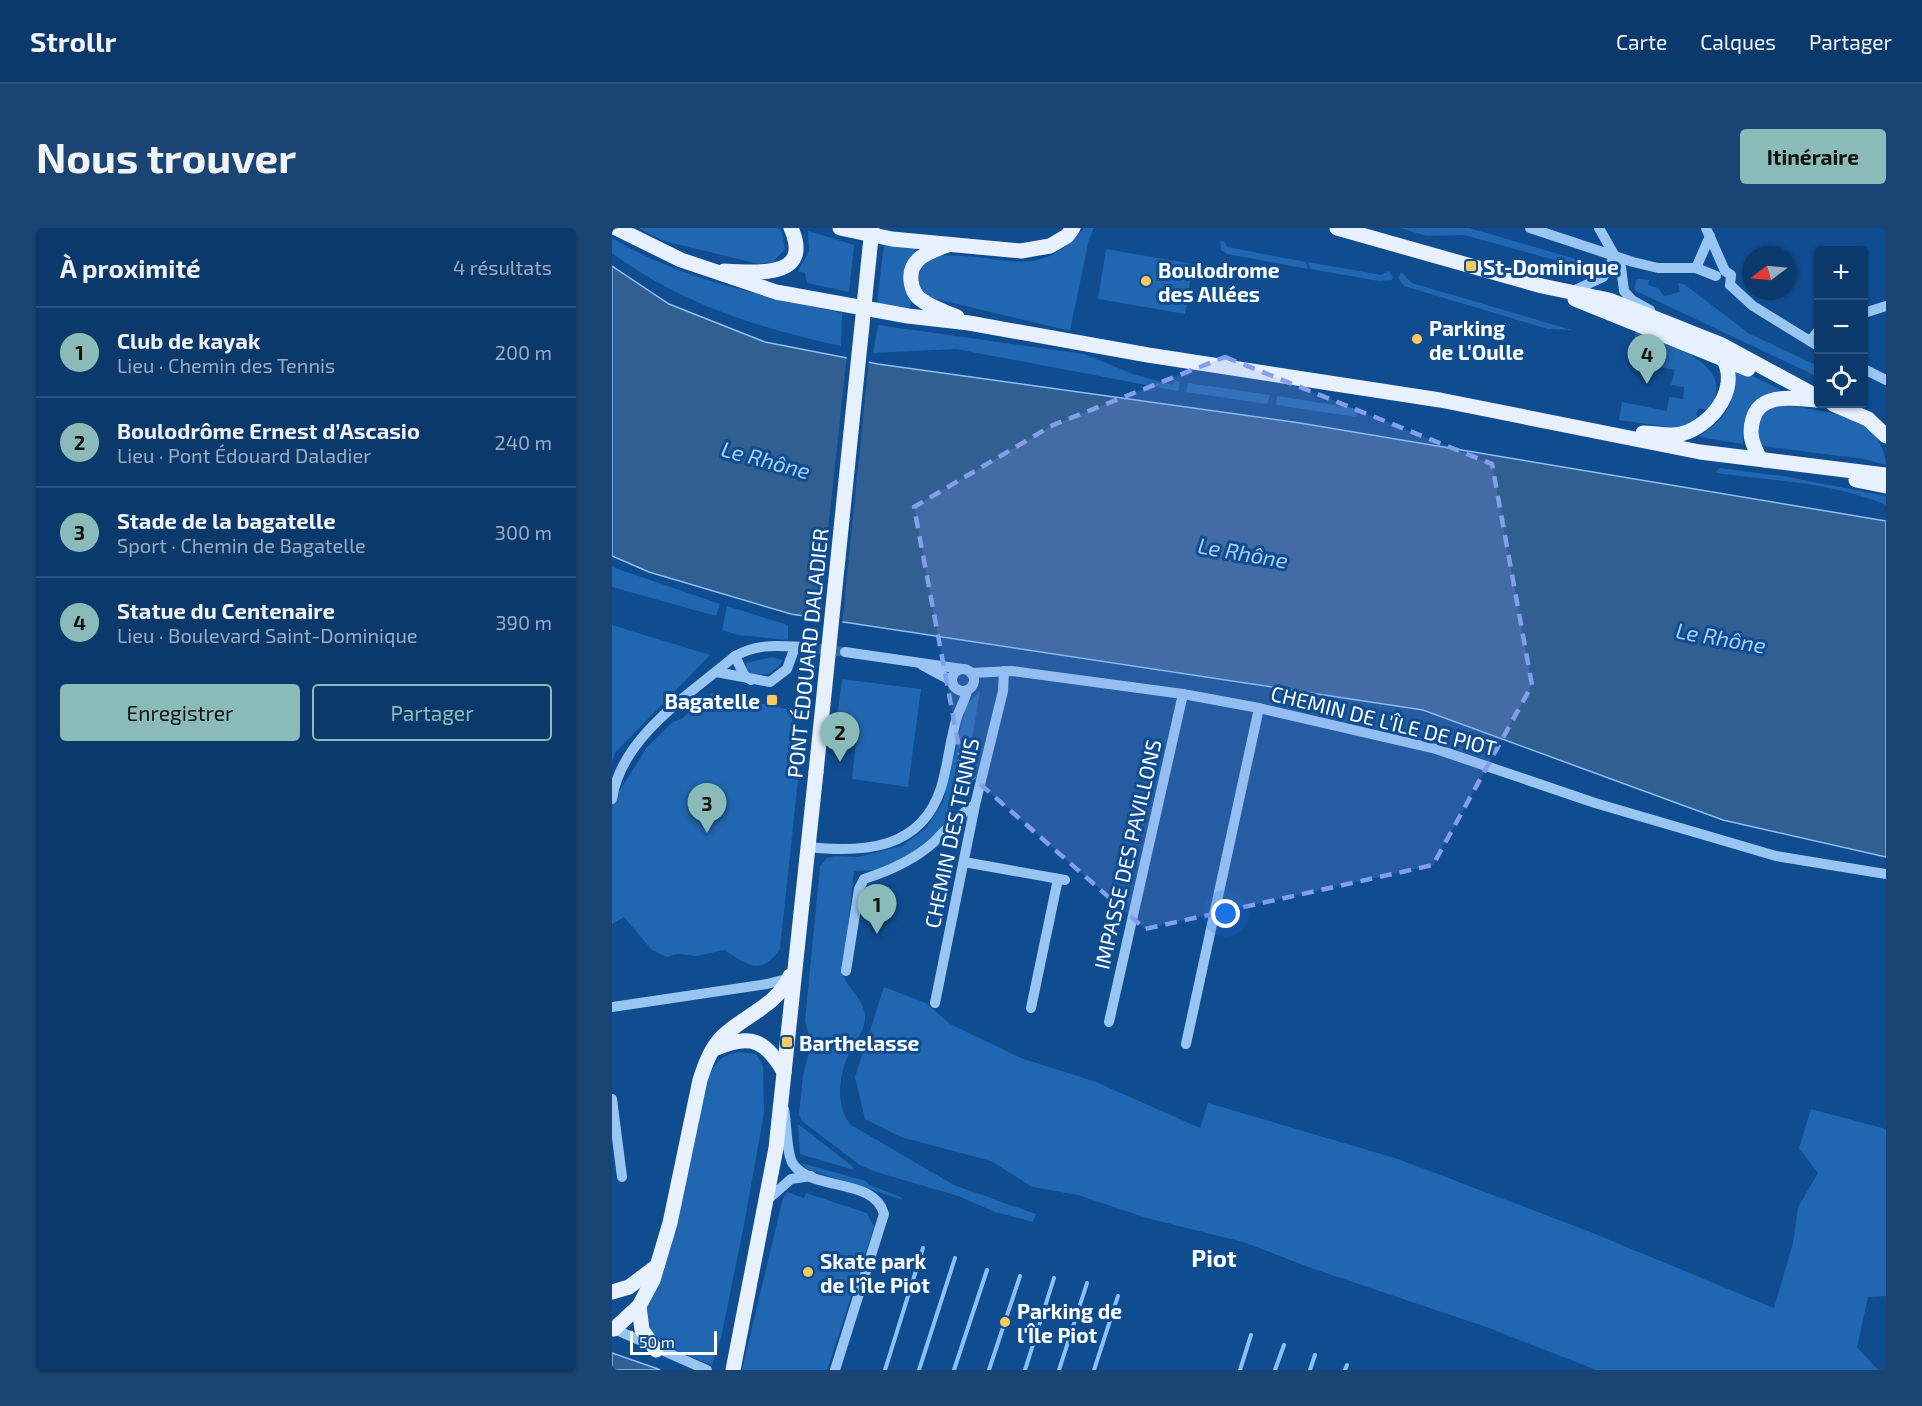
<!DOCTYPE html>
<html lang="fr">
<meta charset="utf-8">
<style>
:root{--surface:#0b396c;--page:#194474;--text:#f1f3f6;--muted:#9aacc2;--line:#2b537f;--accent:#8bbbb9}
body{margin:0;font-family:"Exo 2",sans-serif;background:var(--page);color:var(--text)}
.controls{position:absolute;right:18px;top:18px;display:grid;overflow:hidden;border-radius:6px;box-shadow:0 2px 4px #0004}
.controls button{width:54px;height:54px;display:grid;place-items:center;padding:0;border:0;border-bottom:2px solid var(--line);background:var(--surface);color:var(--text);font:30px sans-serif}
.compass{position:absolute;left:1130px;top:18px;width:54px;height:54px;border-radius:50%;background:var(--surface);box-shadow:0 2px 4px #0004;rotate:254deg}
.scale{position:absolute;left:18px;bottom:15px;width:87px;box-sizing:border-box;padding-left:6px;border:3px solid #fff;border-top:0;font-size:16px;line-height:21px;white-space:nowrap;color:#fff;-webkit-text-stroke:4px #0f4c90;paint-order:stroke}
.you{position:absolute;left:614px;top:686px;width:21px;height:21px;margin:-15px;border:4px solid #fff;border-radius:50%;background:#1a73e8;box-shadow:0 0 0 9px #1a73e833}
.badge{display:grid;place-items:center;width:39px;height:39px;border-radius:50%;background:var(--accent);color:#111;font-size:20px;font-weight:700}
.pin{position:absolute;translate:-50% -50px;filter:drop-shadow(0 2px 3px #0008)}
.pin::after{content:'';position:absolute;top:32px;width:21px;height:18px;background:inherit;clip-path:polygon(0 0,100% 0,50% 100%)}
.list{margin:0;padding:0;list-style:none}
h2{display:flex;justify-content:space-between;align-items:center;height:78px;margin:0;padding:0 24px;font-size:26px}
h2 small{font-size:20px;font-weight:400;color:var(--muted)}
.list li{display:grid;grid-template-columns:39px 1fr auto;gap:18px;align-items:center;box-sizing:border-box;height:90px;padding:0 24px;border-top:2px solid var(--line)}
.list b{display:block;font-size:22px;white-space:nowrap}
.list p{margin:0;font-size:20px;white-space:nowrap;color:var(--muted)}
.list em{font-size:20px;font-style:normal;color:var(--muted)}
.actions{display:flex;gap:12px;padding:18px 24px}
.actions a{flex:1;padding:14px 0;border:2px solid var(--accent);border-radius:6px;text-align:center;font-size:21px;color:var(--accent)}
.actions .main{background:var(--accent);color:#111}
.icon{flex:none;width:33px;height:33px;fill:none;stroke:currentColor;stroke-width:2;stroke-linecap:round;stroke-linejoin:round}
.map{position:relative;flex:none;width:1274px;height:1142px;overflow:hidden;border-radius:6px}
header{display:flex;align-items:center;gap:36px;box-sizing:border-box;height:84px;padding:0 30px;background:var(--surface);border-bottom:2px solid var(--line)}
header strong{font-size:28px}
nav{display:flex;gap:33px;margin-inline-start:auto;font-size:21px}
.intro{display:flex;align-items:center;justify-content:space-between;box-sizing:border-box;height:144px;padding:0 36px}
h1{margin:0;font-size:42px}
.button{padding:15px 27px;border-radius:6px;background:var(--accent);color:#111;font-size:21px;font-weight:700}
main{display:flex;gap:36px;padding:0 36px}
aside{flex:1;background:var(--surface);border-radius:6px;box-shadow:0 2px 4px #0004}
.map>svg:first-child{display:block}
.green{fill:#2166b0}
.water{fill:#325f91;stroke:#8bc1f7;stroke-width:1.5}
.pier{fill:#0f4c90}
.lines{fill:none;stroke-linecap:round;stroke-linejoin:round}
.stream{stroke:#8bc1f7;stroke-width:4}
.minor-tunnel{stroke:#3367a1;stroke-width:10;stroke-dasharray:10 5;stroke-linecap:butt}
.minor{stroke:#99c5f3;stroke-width:10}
.major{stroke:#e6f0ff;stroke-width:15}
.major-bridge{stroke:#e6f0ff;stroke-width:15}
.marked{fill:#839eea;fill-opacity:0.2;stroke:#839eea;stroke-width:4.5;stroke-dasharray:12 8;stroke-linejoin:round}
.poi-dot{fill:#ffca5c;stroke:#0f4c90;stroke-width:2}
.labels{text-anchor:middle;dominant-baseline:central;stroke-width:6;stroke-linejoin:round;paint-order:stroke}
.poi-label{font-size:21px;font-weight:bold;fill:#fff;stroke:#0f4c90;text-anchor:start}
.street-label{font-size:21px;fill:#fff;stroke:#0f4c90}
.water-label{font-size:22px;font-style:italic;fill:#a5cffa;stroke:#0f4c90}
.quarter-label{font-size:24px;font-weight:bold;fill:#fff;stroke:#0f4c90}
</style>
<header>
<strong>Strollr</strong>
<nav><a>Carte</a><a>Calques</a><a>Partager</a></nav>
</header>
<div class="intro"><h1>Nous trouver</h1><a class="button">Itinéraire</a></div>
<main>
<aside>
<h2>À proximité<small>4 résultats</small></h2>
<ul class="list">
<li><span class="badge">1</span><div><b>Club de kayak</b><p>Lieu · Chemin des Tennis</p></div><em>200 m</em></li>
<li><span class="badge">2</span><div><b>Boulodrôme Ernest d’Ascasio</b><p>Lieu · Pont Édouard Daladier</p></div><em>240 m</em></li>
<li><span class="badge">3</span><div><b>Stade de la bagatelle</b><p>Sport · Chemin de Bagatelle</p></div><em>300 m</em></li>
<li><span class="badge">4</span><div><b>Statue du Centenaire</b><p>Lieu · Boulevard Saint-Dominique</p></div><em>390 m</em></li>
</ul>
<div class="actions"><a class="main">Enregistrer</a><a>Partager</a></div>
</aside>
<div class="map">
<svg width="1274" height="1142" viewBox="0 0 1274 1142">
<rect width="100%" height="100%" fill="#0f4c90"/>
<g class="green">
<path d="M 26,0 L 166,0 L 170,4 L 173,21 L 161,34 L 147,36 L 52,13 Z"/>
<path d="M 472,0 L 482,0 L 477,11 L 458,103 L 316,69 C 297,50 306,37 326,28 C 388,23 425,57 472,0 Z"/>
<path d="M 788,0 L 857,0 L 971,33 L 969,39 L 852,7 L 815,8 Z"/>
<path d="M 196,3 L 242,17 L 237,64 L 195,55 L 193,45 L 186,43 L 197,23 Z"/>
<path d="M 0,10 C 70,53 152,67 230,85 L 229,118 C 146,100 69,76 0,25 Z"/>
<path d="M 608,13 L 613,14 L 615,19 L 694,34 L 696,41 L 615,26 L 609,22 Z"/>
<path d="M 272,16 L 306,20 C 290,37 287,55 300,74 L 297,81 L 265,75 Z"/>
<path d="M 494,21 L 581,36 L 573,86 L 486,71 Z"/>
<path d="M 696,34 L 769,47 L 777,43 L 781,49 L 780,52 L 767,53 L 698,41 Z"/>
<path d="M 789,44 L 800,55 L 960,102 L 936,101 L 792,58 L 786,50 Z"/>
<path d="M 1025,51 L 1037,52 L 1036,57 L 1046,60 L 1052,68 L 1068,64 L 1066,55 L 1072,56 L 1138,106 L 1206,138 L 1206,149 L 1022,62 Z"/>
<path d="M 266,97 L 472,126 L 521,146 L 560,157 L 563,153 L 568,154 L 566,163 L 344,121 L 261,125 Z"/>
<path d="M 1024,102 C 1054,116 1131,137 1095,182 L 1087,180 L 1084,185 L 1086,191 L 1064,200 L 1007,192 L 1010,174 L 1055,183 L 1057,169 L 1071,171 L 1072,159 L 1059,157 L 1063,142 L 1018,133 Z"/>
<path d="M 1122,139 L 1169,162 C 1140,170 1130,187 1131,216 L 1086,209 C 1118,188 1123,175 1122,139 Z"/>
<path d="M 576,155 L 658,167 L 655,176 L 574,164 Z"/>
<path d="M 665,168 L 746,181 L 744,189 L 664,177 Z"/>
<path d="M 1160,177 C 1181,177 1235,185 1252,197 C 1264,204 1274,224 1274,237 L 1252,231 L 1151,218 L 1146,211 L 1146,192 Z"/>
<path d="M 1107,240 L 1171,248 L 1274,268 L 1274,277 C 1220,254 1162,253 1104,245 Z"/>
<path d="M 0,339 L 108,376 L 104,388 L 0,359 Z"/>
<path d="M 115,378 L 176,397 L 176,412 L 126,407 L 110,402 Z"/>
<path d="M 0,397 L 98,427 L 3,525 L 0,534 Z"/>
<path d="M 160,429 L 171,432 C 160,448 154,448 135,445 L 134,435 Z"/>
<path d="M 230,451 L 309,461 L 296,559 L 240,551 L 244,515 L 222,512 Z"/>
<path d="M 368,463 L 351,567 L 326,604 L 289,634 L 266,642 L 242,643 L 231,747 C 237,762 252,771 253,788 C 254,800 245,811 239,822 C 227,844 222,877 239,897 L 342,957 L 424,986 L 421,994 L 383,984 L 346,968 L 261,943 L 248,937 L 191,894 L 187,887 L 191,847 L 199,816 L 193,793 L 208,638 L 215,630 L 223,628 L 246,629 L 290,618 L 314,600 L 331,574 L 354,478 Z"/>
<path d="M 100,465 L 175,481 C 191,503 177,538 186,552 L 168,721 C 149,748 136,738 113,722 L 84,728 L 66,726 L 55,729 L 40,722 L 12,689 L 0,696 L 0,575 L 35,519 L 61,494 L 69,491 Z"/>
<path d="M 272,759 L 314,775 L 338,796 L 409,830 L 484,854 L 588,900 L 596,875 L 786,931 L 976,1003 L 1162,1080 L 1181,1015 L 1186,979 L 1206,945 L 1187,920 L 1199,881 L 1274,901 L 1274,1068 L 1256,1069 L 1245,1119 L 1266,1142 L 984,1142 L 877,1100 L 702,1041 L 631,1014 L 535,990 L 466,967 L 420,959 L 379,933 L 289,909 L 253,891 L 243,849 Z"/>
<path d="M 127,824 L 144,826 L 151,838 L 152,885 L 132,997 L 109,1110 L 100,1137 C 80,1128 39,1117 34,1092 C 32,1085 35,1075 36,1068 L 96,850 C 104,834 109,827 127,824 Z"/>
<path d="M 186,896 L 240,938 L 242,942 L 188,926 Z"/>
<path d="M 189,935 L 254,953 L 257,957 L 289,969 L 291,972 L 195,941 Z"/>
<path d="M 175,964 L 192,970 L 194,965 L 255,985 L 262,999 L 215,1142 L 130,1142 L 171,970 Z"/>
</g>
<g class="water">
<path d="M 0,38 L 57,76 L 153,114 L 266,136 L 688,195 L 1274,293 L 1274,629 L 1111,592 L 811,482 L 179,386 L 37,344 L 0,328 Z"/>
<path d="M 0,1125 L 46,1141 L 48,1142 L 0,1142 Z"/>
</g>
<path class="pier" d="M 235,127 L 257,131 L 230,397 L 206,394 Z"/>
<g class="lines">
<g class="stream">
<path d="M 273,1142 L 311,1020"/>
<path d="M 307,1142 L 343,1030"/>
<path d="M 342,1142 L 375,1042"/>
<path d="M 377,1142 L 408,1048"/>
<path d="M 413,1142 L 442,1050"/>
<path d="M 447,1142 L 475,1055"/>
<path d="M 482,1142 L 506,1068"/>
<path d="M 628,1142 L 639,1107"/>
<path d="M 663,1142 L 672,1117"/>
<path d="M 698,1142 L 703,1127"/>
<path d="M 733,1142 L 735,1137"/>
</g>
<path class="minor-tunnel" d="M 192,419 L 233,424"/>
<g class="minor">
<path d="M 918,0 L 1021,34 L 1046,40 L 1084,40 L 1104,48"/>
<path d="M 987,0 L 1009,39 L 1012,63 L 1020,72 L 1038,82"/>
<path d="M 1094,0 L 1113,43 L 1119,47 L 1118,57"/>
<path d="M 1084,40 L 1098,8"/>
<path d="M 1118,57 L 1141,78 L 1206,118"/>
<path d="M 961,63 L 991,49 L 1003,28"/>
<path d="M 1252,85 L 1274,78"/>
<path d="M 1198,113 L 1206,103"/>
<path d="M 1252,141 L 1274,152"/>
<path d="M 233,424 L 350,441"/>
<path d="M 123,428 L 132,447 L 139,452"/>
<path d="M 310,437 L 340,453"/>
<circle cx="351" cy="452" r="11"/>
<path d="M 104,444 L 158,454 L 175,441 L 183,419"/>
<path d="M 359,445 L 400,443 L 571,466 L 647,480 L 824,521 L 983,575 L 1164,628 L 1274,646"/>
<path d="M 0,571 C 9,509 78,466 123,428 C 146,415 167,418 192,419"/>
<path d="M 196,619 C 251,625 309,622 329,560 C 336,537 338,512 345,489 C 348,480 353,472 355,463"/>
<path d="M 352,634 L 453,652"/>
<path d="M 234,743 L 247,661 L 252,651 C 277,643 302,632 322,614 C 336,600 346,587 363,577"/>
<path d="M 323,775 L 363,577 L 391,463 L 392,443"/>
<path d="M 0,779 L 155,756 L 178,750"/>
<path d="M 419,780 L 446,651"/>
<path d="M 497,794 L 571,466"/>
<path d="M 574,816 L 647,480"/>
<path d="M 0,871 L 10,949"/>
<path d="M 172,881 C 175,895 174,925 181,936 C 201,964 262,949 272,986 L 223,1142"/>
<path d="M 154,973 L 179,951 L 199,948"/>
<path d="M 0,1100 L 95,1142"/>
</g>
<g class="major">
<path d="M 4,0 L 69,32 L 164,64 L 296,88 L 357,95 L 536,127 L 828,172 L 1088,224 L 1274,247"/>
<path d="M 228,0 L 280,11 L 409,23 L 438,18 L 455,8 L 461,0"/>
<path d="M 725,0 L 930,58 L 997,72 L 1110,117 L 1206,169"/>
<path d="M 336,17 C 319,23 296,30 299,53 C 300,61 304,69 311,73 C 320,80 335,84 345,89"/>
<path d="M 112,43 C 142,44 202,52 179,0"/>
<path d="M 963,71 L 1136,141"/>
<path d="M 1221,176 L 1256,191 L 1274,208"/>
<path d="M 1031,205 C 1043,205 1058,209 1069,206 C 1102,197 1131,157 1108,125"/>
<path d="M 1153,232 L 1148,231 C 1141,217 1136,207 1141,191 C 1149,163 1184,171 1206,172"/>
<path d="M 1244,252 L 1274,258"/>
<path d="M 105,820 C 139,805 154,813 172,844"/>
<path d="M 0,1064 L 17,1059 L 45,1038"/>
<path d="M 27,1078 L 30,1102 L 44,1122"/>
<path d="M 2,1101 L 27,1078 L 41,1052 L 58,995 L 88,852 C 93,837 98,822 109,810 C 132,787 164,779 178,748"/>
<path d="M 121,1142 L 164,920 L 204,544"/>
</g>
<path class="major-bridge" d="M 204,544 L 260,0"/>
</g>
<path class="marked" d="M 613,129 L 880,236 L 920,457 L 821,637 L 533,701 L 351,541 L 302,279 L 441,197 Z"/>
<g class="poi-dot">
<rect x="853" y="32" width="12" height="12" rx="3"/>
<circle cx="534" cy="53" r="6"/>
<circle cx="805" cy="111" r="6"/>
<rect x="154" y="466" width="12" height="12" rx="3"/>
<rect x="169" y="808" width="12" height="12" rx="3"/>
<circle cx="196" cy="1044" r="6"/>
<circle cx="393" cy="1094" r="6"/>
</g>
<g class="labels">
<g class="poi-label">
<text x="871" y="38">St-Dominique</text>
<text x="546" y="41">Boulodrome<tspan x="546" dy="24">des Allées</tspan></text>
<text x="817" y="99">Parking<tspan x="817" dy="24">de L'Oulle</tspan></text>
<text x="148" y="472" text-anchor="end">Bagatelle</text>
<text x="187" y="814">Barthelasse</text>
<text x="208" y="1032">Skate park<tspan x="208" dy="24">de l'île Piot</tspan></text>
<text x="405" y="1082">Parking de<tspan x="405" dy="24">l'Île Piot</tspan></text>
</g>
<g class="street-label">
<text transform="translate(195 425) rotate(-84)">PONT ÉDOUARD DALADIER</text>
<text transform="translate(772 492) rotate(14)">CHEMIN DE L'ÎLE DE PIOT</text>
<text transform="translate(339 605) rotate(-78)">CHEMIN DES TENNIS</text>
<text transform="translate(515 626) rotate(-77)">IMPASSE DES PAVILLONS</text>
</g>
<g class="water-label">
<text transform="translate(154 231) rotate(15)">Le Rhône</text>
<text transform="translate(631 324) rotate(10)">Le Rhône</text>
<text transform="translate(1109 409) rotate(10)">Le Rhône</text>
</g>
<g class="quarter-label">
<text x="602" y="1029">Piot</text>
</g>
</g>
</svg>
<div class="controls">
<button>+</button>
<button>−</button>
<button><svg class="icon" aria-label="locate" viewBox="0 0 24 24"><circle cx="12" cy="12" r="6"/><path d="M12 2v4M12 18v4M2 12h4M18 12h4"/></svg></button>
</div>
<svg class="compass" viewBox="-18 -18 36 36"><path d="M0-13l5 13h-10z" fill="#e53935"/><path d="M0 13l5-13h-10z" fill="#9aacc2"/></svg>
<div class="scale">50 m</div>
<div class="you"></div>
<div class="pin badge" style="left:265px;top:706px">1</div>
<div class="pin badge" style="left:228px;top:534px">2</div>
<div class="pin badge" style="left:95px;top:605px">3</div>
<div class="pin badge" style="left:1035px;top:156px">4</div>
</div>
</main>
